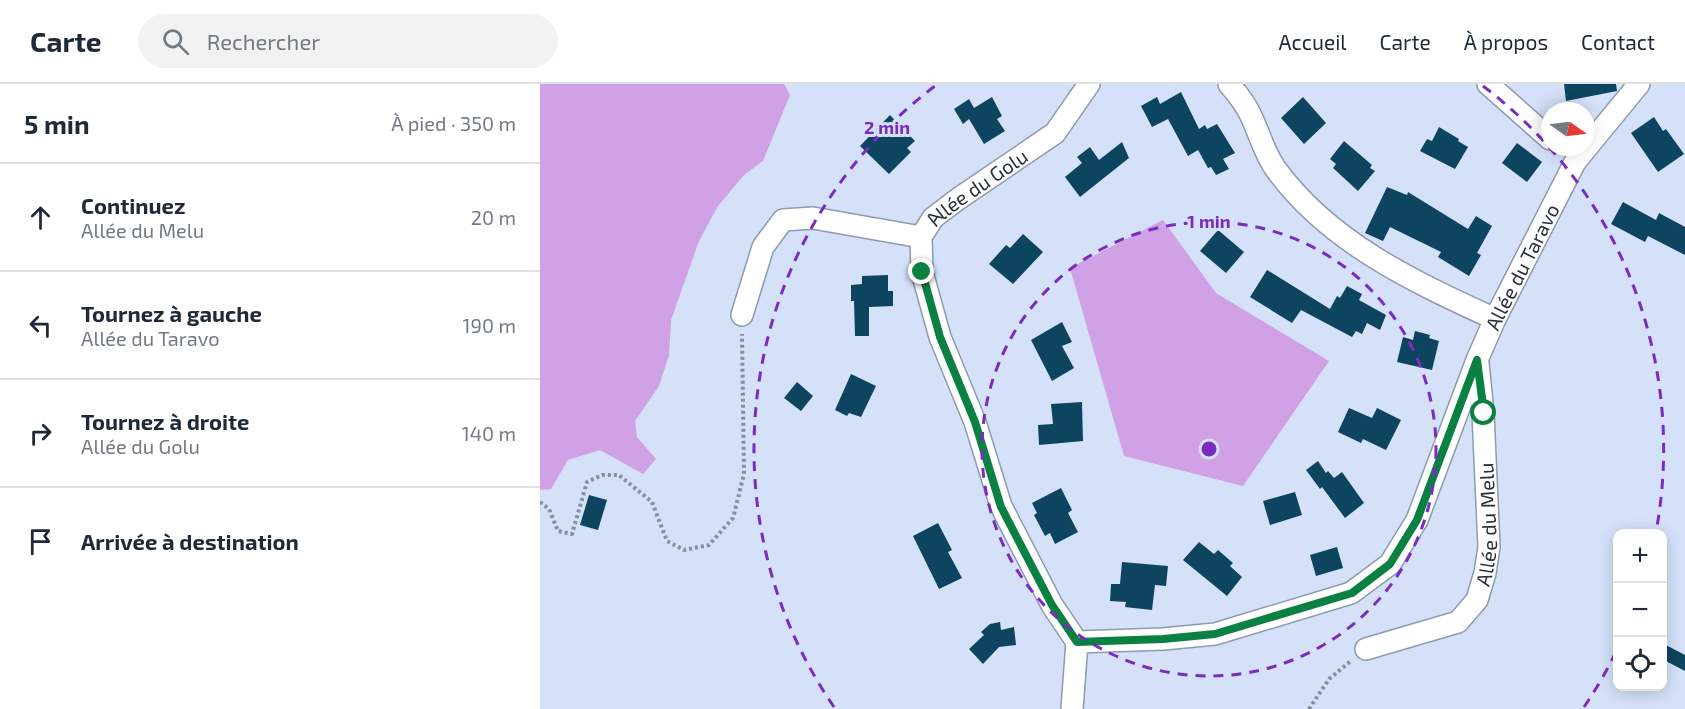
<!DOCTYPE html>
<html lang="fr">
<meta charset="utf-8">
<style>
:root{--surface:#fff;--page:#f2f2f3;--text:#1f2937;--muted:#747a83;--line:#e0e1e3}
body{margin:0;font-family:"Exo 2",sans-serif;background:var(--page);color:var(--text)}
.controls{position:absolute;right:18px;bottom:18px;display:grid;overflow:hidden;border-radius:12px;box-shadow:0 3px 15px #0003}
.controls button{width:54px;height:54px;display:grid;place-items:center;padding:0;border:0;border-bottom:2px solid var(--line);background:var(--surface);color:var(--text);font:30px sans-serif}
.compass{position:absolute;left:1001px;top:18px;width:54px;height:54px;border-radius:50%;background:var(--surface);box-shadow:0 3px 15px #0003;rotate:104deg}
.stop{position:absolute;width:18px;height:18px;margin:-14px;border:4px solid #0b8043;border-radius:50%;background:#fff}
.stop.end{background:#0b8043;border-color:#fff;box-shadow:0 2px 6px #0008}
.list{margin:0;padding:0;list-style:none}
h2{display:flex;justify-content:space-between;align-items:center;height:78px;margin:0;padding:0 24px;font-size:26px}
h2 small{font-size:20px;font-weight:400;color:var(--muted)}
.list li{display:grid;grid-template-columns:39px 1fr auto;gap:18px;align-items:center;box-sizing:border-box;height:108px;padding:0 24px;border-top:2px solid var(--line)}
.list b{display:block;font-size:22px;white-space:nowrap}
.list p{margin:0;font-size:20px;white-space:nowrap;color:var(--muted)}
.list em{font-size:20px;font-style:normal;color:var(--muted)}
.icon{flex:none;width:33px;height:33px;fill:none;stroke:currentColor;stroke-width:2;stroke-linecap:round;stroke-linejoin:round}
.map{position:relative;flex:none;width:1145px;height:625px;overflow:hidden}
header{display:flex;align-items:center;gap:36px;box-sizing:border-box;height:84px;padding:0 30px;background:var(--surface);border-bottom:2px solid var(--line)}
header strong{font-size:28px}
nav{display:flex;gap:33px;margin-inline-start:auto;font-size:21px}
.search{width:420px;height:54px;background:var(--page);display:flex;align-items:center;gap:15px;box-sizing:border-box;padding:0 21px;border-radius:33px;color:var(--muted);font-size:22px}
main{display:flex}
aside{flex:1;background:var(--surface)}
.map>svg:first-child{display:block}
.green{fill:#d0a1e5}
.building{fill:#0d4460}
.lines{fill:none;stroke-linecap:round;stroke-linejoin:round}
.minor-casing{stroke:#8e9ab0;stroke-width:24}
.path{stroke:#868fa0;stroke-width:4;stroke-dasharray:3 3;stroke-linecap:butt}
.minor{stroke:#fff;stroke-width:21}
.route{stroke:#0b8043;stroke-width:8}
.ring{fill:none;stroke:#7b2cbf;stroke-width:3;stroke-dasharray:10 8}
.labels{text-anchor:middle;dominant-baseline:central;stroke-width:6;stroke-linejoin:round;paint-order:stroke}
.street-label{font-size:20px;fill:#2b3039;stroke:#d4e1f9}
.centre{fill:#7b2cbf;stroke:#d4e1f9;stroke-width:3}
.ring-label{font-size:18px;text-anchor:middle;font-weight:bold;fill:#7b2cbf;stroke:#d4e1f9;stroke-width:6;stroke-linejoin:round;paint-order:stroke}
</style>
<header>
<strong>Carte</strong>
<div class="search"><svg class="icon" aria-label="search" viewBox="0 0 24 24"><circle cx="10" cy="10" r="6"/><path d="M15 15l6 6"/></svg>Rechercher</div>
<nav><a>Accueil</a><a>Carte</a><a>À propos</a><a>Contact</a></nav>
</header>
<main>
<aside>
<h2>5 min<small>À pied · 350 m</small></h2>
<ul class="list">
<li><svg class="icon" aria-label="ahead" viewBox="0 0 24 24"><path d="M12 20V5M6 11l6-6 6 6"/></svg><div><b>Continuez</b><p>Allée du Melu</p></div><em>20 m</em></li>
<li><svg class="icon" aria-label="left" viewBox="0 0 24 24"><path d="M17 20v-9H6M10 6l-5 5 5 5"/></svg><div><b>Tournez à gauche</b><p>Allée du Taravo</p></div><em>190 m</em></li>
<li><svg class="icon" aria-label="right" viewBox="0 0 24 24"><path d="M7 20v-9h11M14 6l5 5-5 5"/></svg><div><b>Tournez à droite</b><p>Allée du Golu</p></div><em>140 m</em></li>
<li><svg class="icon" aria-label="arrive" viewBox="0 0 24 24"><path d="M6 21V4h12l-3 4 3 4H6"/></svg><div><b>Arrivée à destination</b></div></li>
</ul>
</aside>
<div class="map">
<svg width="1145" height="625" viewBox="0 0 1145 625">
<rect width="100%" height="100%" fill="#d4e1f9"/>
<g class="green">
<path d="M 0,0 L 244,0 L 250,11 L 223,77 L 204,91 L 178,122 L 159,157 L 131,236 L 129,271 L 119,302 L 95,337 L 97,353 L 116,375 L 103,390 L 60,366 L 28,376 L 11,405 L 0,406 Z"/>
<path d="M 623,136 L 676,209 L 789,277 L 703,402 L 584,372 L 530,184 Z"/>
</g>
<g class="building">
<path d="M 1024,0 L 1076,0 L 1077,7 L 1026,17 Z"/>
<path d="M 641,8 L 659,45 L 665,41 L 667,45 L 677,40 L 695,69 L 683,75 L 689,85 L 676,91 L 671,83 L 668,84 L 658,66 L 648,72 L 628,35 L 612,43 L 601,22 L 617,13 L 620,20 Z"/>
<path d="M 452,13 L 462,32 L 457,35 L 465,47 L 444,60 L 429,35 L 423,40 L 414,25 L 429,15 L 434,24 Z"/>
<path d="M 763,13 L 786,39 L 764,60 L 741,34 Z"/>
<path d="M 350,31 L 375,57 L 367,64 L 371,68 L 349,90 L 320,62 Z"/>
<path d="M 1114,33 L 1123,47 L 1126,45 L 1144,70 L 1118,88 L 1091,49 Z"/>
<path d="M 899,43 L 919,55 L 918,57 L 928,63 L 915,85 L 880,67 L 887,55 L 892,57 Z"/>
<path d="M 804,57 L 832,81 L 830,84 L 835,87 L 818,107 L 793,84 L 796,80 L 790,75 Z"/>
<path d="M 582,58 L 589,74 L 540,113 L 525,93 L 542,79 L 537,73 L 550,63 L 559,76 Z"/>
<path d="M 977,59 L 1002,78 L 987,98 L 962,79 Z"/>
<path d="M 847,103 L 867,111 L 868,108 L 928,145 L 936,132 L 952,142 L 937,169 L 941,171 L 929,192 L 898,173 L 901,168 L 850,143 L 843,157 L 825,149 Z"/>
<path d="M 1083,118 L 1116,136 L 1119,129 L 1145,143 L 1145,171 L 1108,152 L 1105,158 L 1071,140 Z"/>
<path d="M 678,146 L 704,168 L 686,189 L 660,167 Z"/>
<path d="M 483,150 L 503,168 L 473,200 L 449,180 L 466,161 L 470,164 Z"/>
<path d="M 727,186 L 790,225 L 797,212 L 800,214 L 807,202 L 822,210 L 819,216 L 846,231 L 840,246 L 827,239 L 822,250 L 816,247 L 812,253 L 761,226 L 752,239 L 710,213 Z"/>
<path d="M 348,191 L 348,207 L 353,207 L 353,222 L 329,223 L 329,252 L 315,252 L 314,217 L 311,217 L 311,201 L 322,200 L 322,192 Z"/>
<path d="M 522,238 L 532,258 L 522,262 L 534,284 L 512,297 L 491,256 Z"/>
<path d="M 875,247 L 890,251 L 889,254 L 899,257 L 892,286 L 857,278 L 863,253 L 873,256 Z"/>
<path d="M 311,290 L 336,302 L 321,333 L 309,329 L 307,332 L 295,326 Z"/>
<path d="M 257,298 L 273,312 L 261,327 L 244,314 Z"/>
<path d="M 542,318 L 543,357 L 499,361 L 498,341 L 513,340 L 511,320 Z"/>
<path d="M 809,324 L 832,334 L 837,324 L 861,336 L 846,366 L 823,355 L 821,359 L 798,348 Z"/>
<path d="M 778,377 L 786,389 L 788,387 L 794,394 L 802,388 L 824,419 L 805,434 L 782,403 L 780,405 L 766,386 Z"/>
<path d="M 521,404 L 532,426 L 528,429 L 538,448 L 515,460 L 510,449 L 505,452 L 494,431 L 497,429 L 492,419 Z"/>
<path d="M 755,408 L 762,431 L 730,441 L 723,417 Z"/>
<path d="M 49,411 L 67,416 L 58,446 L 40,441 Z"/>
<path d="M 398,439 L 412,466 L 408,468 L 422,494 L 399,505 L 373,452 Z"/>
<path d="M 659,458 L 674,470 L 678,466 L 693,479 L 690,482 L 702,493 L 687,512 L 643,476 Z"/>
<path d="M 797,463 L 803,484 L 776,492 L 770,471 Z"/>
<path d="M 582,478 L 628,482 L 626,502 L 615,501 L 612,526 L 585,523 L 586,518 L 570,517 L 571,500 L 580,500 Z"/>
<path d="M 460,538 L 461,546 L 474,543 L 476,561 L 459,563 L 443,580 L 429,565 L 444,551 L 441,548 L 450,540 Z"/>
<path d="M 1122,559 L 1145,571 L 1145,587 L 1122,575 Z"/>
</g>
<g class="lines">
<g class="minor-casing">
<g id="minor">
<path d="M 689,0 C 696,8 703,17 708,26 C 718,44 723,67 735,84 C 788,158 874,198 955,235"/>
<path d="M 948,0 L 1010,55"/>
<path d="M 202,231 L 223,163 L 243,136 L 273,134 L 381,153"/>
<path id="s1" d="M 537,558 L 512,521 L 461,422 L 435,338 L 400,253 L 382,188 L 381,153 L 393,134 L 418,115 L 515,49 L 549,0"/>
<path id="s2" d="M 826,565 L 918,538 L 937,516 L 945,489 L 949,463 L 943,329 L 938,279"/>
<path id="s3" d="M 532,625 L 537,558 L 623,555 L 675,550 L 811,509 L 850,480 L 877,436 L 937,276 L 955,235 L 1035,78 L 1099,0"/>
</g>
</g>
<g class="path">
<path d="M 0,418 L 9,425 L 18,447 L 32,450 L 47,398 L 62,391 L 79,391 L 112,418 L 127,457 L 144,466 L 169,461 L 193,434 L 204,390 L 202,250"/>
<path d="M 769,625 L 789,595 L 812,576"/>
</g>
<use href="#minor" class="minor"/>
</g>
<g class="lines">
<path class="route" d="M 382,188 L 400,253 L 435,338 L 461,423 L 512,521 L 537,558 L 623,555 L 675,550 L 812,509 L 850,480 L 877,436 L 937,276 L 944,329"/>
</g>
<g class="ring">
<circle cx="669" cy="365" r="227"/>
<path d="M1076 568A455 455 0 0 1 1044 623M294 623A455 455 0 0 1 395 2M943 2A455 455 0 0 1 1116 448"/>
</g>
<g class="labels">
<g class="street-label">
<text stroke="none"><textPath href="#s1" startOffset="514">Allée du Golu</textPath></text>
<text stroke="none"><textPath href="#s3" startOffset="722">Allée du Taravo</textPath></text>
<text stroke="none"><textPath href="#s2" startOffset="202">Allée du Melu</textPath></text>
</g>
</g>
<circle cx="669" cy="365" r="9" class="centre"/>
<g class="ring-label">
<text x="347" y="50">2 min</text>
<text x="669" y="144">1 min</text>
</g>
</svg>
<div class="controls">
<button>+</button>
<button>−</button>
<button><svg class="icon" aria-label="locate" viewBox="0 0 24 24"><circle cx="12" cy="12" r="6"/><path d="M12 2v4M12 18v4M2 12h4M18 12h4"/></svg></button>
</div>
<svg class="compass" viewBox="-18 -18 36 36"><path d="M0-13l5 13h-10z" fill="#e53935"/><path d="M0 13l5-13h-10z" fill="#747a83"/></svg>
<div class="stop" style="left:944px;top:329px"></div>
<div class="stop end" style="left:382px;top:188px"></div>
</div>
</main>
